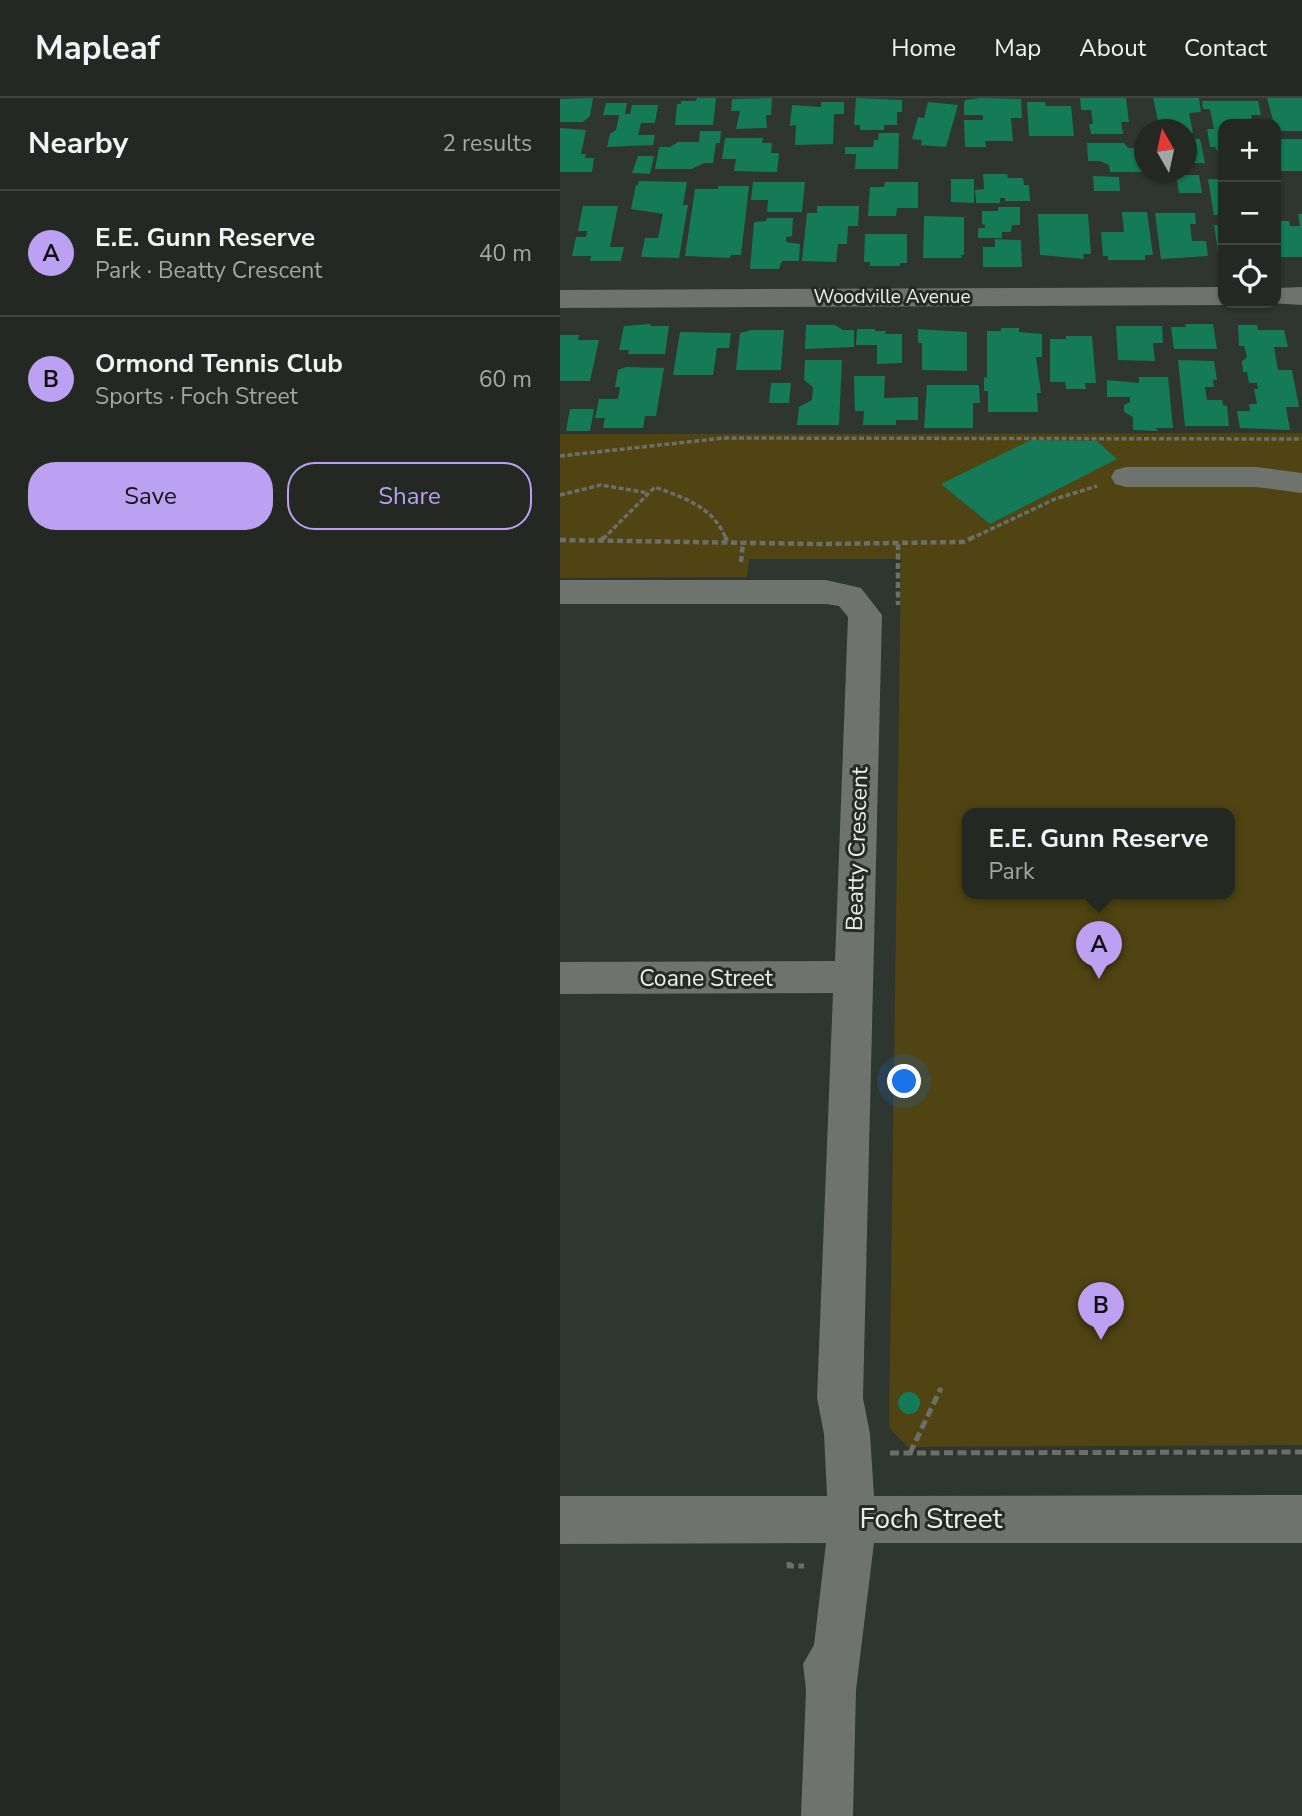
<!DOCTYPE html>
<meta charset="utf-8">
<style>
:root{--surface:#232823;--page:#2b302b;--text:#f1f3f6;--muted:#a3a6a6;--line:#404441;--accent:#bca0f2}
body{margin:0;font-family:"Nunito Sans",sans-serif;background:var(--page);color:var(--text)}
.controls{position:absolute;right:21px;top:21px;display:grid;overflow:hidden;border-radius:14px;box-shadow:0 2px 5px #0004}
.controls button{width:63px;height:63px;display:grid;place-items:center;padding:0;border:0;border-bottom:2px solid var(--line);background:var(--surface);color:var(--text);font:35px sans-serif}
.compass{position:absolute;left:574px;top:21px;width:63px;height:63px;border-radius:50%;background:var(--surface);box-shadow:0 2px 5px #0004;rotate:351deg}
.you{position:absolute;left:345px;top:984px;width:24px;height:24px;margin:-18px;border:5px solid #fff;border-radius:50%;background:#1a73e8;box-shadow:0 0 0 10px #1a73e833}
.badge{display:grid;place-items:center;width:46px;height:46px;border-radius:50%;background:var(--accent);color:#111;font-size:23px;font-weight:700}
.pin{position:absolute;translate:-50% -58px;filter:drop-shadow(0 2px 4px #0008)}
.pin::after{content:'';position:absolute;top:37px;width:24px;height:21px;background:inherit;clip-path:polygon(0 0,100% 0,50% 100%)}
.popup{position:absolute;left:402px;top:710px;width:273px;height:91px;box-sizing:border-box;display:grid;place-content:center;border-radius:14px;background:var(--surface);filter:drop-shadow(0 2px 5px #0005);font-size:23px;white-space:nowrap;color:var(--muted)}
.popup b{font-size:26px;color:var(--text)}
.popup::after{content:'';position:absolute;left:50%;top:100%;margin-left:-14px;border:14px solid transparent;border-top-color:var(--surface)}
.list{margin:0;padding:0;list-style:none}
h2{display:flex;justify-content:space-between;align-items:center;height:91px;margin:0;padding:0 28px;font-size:30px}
h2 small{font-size:23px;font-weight:400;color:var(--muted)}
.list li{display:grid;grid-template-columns:46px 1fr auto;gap:21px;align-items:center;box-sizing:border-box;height:126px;padding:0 28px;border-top:2px solid var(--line)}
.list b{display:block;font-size:26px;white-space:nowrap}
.list p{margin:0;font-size:23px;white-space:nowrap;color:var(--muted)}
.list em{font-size:23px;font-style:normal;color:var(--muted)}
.actions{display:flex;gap:14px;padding:21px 28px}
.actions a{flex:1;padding:16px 0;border:2px solid var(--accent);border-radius:28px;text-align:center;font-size:24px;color:var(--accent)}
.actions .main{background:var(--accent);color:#111}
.icon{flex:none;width:38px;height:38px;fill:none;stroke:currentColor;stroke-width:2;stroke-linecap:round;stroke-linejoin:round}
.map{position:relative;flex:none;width:742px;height:1718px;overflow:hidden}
header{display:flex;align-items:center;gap:42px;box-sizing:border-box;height:98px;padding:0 35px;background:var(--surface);border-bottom:2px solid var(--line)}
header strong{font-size:33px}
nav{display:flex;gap:38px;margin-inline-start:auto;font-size:24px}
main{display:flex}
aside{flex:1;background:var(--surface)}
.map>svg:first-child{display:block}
.green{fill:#4f4412;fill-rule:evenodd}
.building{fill:#147a58}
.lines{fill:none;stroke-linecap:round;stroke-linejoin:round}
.path-far2{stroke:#6a6f6a;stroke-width:3.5;stroke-dasharray:5 2.5;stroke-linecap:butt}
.path-far1{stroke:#6a6f6a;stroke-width:4.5;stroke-dasharray:6 3.5;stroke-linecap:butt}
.path{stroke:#6a6f6a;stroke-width:5;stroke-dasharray:9 4.5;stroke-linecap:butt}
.minor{fill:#6e736d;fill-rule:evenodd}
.labels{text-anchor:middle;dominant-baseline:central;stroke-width:6;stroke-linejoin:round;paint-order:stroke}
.far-street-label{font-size:19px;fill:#ebefeb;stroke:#262b25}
.street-label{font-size:23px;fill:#ebefeb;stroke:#262b25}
.near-street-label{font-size:28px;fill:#ebefeb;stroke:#262b25}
</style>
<header>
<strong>Mapleaf</strong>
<nav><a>Home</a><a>Map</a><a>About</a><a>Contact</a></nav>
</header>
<main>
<aside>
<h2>Nearby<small>2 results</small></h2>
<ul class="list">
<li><span class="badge">A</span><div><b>E.E. Gunn Reserve</b><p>Park · Beatty Crescent</p></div><em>40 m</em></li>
<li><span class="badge">B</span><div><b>Ormond Tennis Club</b><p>Sports · Foch Street</p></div><em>60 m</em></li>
</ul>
<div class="actions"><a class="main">Save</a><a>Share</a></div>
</aside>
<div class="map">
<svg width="742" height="1718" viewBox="0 0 742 1718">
<rect width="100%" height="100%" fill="#2f352f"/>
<path class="green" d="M 742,335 L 742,1347 L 348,1349 L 329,1330 L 341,461 L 189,461 L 187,479 L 0,480 L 0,336 ZM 408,715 L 670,715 L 670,795 L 408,795 Z"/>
<g class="building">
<path d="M 33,0 L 30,18 L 23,24 L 0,24 L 0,1 Z"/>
<path d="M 137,0 L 156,0 L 153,27 L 115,27 L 117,6 L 121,6 L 121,3 L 136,3 Z"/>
<path d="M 212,0 L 211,17 L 206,17 L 207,30 L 176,31 L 180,13 L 171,13 L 172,1 Z"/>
<path d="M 296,0 L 342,2 L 342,14 L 337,14 L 337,27 L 324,27 L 324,32 L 300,32 L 300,27 L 294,27 Z"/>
<path d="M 421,0 L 461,1 L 462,20 L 451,20 L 453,43 L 425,43 L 426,49 L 405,49 L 404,22 L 423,22 L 423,17 L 404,17 L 404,5 L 405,2 Z"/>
<path d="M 520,0 L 566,0 L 569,24 L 561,24 L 563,36 L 531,36 L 529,26 L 533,26 L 531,12 L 521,12 Z"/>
<path d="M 593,0 L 639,0 L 641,14 L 629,15 L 633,35 L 626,35 L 626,32 L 600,32 Z"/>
<path d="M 707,0 L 742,0 L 742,33 L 716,33 Z"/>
<path d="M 642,3 L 698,3 L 701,17 L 691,17 L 693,26 L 663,26 L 663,54 L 658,54 L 655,49 L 650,49 L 647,31 L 654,31 L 650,11 L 643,11 Z"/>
<path d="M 261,4 L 284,4 L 284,16 L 274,16 L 273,46 L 235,47 L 236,27 L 230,28 L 232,7 L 261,9 Z"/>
<path d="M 368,4 L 398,7 L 386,49 L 361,47 L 362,42 L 352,41 L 358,19 L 364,20 Z"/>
<path d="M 467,4 L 485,4 L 486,8 L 511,8 L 514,38 L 469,38 Z"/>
<path d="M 46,5 L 67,5 L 65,16 L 70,16 L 72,7 L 98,7 L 95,25 L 81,25 L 78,37 L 95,37 L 93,47 L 47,49 L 50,36 L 56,32 L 59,17 L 43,17 Z"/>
<path d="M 0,30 L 26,32 L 21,56 L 26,56 L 25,60 L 34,60 L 32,74 L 0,74 Z"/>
<path d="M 140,33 L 161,33 L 160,45 L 156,45 L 153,65 L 144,65 L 132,71 L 95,71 L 99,49 L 110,49 L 118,44 L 139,44 Z"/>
<path d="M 319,35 L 339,35 L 338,71 L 295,71 L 296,56 L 285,56 L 285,49 L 313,49 L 314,42 L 318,42 Z"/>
<path d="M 165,40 L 203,40 L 202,45 L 212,45 L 211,55 L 219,55 L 217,74 L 174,73 L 176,61 L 162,61 Z"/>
<path d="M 626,41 L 640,41 L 645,65 L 626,65 Z"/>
<rect x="716" y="41" width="26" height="32"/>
<path d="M 527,45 L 564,45 L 568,50 L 583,50 L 584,74 L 550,74 L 549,67 L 540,63 L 528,63 Z"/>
<path d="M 78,58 L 94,58 L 90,76 L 72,75 Z"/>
<path d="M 423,76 L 447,76 L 448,80 L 463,80 L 464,87 L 469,87 L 470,103 L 445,103 L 445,100 L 440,100 L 440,105 L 416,105 L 415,92 L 424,91 Z"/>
<path d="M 616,77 L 639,77 L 642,95 L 619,95 Z"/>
<path d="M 533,78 L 559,79 L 560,93 L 534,93 Z"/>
<path d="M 391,81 L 414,81 L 414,105 L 391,104 Z"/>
<path d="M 648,81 L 663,81 L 663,117 L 654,117 Z"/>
<path d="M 79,83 L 127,84 L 123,107 L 128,107 L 119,160 L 81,159 L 85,140 L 98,140 L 103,116 L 71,111 L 76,87 L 78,87 Z"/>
<path d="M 193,84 L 245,84 L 242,114 L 207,114 L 208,102 L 191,102 Z"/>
<path d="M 325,84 L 358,84 L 358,110 L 337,110 L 336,118 L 308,118 L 310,89 L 324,89 Z"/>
<path d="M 158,88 L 189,88 L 181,157 L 171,157 L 170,160 L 125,158 L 135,91 L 158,91 Z"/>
<path d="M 23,108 L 58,108 L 50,149 L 64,149 L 61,163 L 30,163 L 31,158 L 12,158 L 16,139 L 26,139 L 27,133 L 18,133 Z"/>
<path d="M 257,108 L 299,108 L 298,128 L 288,128 L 287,146 L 278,146 L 276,164 L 242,163 L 247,115 L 257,115 Z"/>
<path d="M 438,109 L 460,109 L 460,127 L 452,127 L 451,134 L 442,134 L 442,140 L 418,140 L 418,130 L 425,130 L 425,127 L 422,126 L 422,113 L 438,113 Z"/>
<path d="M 562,114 L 587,114 L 593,157 L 585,157 L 585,162 L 548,162 L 548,158 L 543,158 L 541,134 L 564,134 Z"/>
<path d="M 595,115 L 635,115 L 636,126 L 630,126 L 632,143 L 646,143 L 648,158 L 601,161 Z"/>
<path d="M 478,116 L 528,116 L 531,156 L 523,156 L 524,161 L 480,157 Z"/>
<path d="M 738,116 L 742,116 L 742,159 L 719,159 L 716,123 L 729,123 L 730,128 L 740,128 Z"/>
<path d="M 364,118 L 404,119 L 404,157 L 401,157 L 402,160 L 363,160 Z"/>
<path d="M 207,120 L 233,120 L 232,138 L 226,139 L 226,144 L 240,146 L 239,163 L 222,163 L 219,171 L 190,171 L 194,124 L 206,123 Z"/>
<path d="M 654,127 L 663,127 L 663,167 L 660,167 Z"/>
<path d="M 305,136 L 347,136 L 347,165 L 340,165 L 340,168 L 310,168 L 310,164 L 304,164 Z"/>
<path d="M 435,141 L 461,142 L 462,169 L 423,169 L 423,149 L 435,149 Z"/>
<path d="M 91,226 L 90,228 L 109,228 L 105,256 L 68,256 L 69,252 L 59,252 L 64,228 Z"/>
<path d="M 625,226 L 653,226 L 657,251 L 614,251 L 611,229 L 626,229 Z"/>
<path d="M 246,227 L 275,227 L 283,232 L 294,232 L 294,249 L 245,251 Z"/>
<path d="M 678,227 L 697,227 L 698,232 L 724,232 L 728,249 L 714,249 L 718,272 L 732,272 L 739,309 L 726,309 L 730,332 L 680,330 L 677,313 L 690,313 L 689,306 L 697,306 L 694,291 L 698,291 L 697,285 L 689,285 L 687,274 L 683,274 L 682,263 L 687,259 L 684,248 L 679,248 Z"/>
<path d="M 556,228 L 602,228 L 603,245 L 593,245 L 595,263 L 558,262 Z"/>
<path d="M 441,230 L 459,230 L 459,234 L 482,236 L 482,259 L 476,259 L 481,295 L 477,295 L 478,314 L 428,314 L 428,293 L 424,293 L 424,279 L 427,280 L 427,233 L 441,233 Z"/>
<path d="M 297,231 L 315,231 L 315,233 L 326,233 L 325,236 L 342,236 L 342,265 L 317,266 L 317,247 L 296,247 Z"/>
<path d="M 358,231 L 407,234 L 407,273 L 362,272 L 362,245 L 358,245 Z"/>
<path d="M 191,232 L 224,232 L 221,272 L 176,272 L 180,235 Z"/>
<path d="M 120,234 L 171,235 L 169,250 L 157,250 L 153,277 L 113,277 Z"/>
<path d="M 0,237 L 19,237 L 18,242 L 39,242 L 30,283 L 0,283 Z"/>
<path d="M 506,238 L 532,238 L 536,285 L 525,285 L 526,291 L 506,291 L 505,284 L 490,284 L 490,241 L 506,241 Z"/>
<path d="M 245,262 L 282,262 L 279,327 L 237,327 L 239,309 L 252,302 L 253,289 L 244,282 Z"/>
<path d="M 618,262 L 654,263 L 657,282 L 653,282 L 654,289 L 645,289 L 647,302 L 662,302 L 663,307 L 667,308 L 669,328 L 625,328 Z"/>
<path d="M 66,269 L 104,270 L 96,318 L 85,318 L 83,330 L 43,330 L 45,320 L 35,320 L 39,301 L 58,301 L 60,289 L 55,289 L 58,272 Z"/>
<path d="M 294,278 L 325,278 L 324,300 L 358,299 L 358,322 L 336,322 L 336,327 L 303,327 L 304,313 L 295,313 Z"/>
<path d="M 579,279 L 608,279 L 613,330 L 596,330 L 598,333 L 573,332 L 573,319 L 564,314 L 564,307 L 570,304 L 570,299 L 547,299 L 547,282 L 579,285 Z"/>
<path d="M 211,285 L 231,285 L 229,305 L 209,305 Z"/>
<path d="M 367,287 L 419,287 L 420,305 L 413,305 L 413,330 L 364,330 Z"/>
<path d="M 10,311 L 34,311 L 30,333 L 6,333 Z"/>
<path d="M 471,342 L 537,343 L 557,361 L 430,426 L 381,386 Z"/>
<circle cx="349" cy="1305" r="11"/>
</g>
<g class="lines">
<g class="path-far2">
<path d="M 0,358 L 164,340 L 742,341"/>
<path d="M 0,397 L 41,387 L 88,395"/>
<path d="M 43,441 L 95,389 C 124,400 154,409 166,441"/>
<path d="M 410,441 L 495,401 L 537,388"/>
</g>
<g class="path-far1">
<path d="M 165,439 L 167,443"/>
<path d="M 0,442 L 261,446 L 403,444 L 414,439"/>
<path d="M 40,443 L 44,439"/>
<path d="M 338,446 L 338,507"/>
<path d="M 181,464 L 183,444"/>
</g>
<g class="path">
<path d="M 330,1355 L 742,1354"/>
<path d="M 350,1355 L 381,1290"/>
<path d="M 229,1464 L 229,1468 L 244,1468"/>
</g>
<g class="minor">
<path d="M 663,189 L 663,205 L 670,205 L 663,207 L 0,210 L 0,192 Z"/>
<path d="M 742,189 L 742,207 L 709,205 L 716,205 L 716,190 Z"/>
<path d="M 566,369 L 696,369 L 742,375 L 742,395 L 696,389 L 566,389 L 555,386 L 551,379 L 555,372 Z"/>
<path d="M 0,482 L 266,482 L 301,490 L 322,517 L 303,1300 L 310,1336 L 314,1398 L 742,1397 L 742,1445 L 314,1445 L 296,1592 L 293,1718 L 241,1718 L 246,1592 L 243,1566 L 254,1547 L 266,1445 L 0,1446 L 0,1398 L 267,1398 L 264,1336 L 257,1300 L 273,895 L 0,896 L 0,864 L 275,863 L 288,519 L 279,508 L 266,506 L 0,506 Z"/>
</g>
</g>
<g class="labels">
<g class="far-street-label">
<text x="332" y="199">Woodville Avenue</text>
</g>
<g class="street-label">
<text transform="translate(297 751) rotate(-88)">Beatty Crescent</text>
<text x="146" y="880">Coane Street</text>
</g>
<g class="near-street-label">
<text x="371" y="1421">Foch Street</text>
</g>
</g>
</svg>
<div class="controls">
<button>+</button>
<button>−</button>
<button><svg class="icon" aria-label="locate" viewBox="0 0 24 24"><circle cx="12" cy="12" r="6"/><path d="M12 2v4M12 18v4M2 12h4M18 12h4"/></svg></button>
</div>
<svg class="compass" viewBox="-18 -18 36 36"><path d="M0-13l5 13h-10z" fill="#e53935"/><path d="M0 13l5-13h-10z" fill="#a3a6a6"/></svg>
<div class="you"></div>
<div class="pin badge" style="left:539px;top:881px">A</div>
<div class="popup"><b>E.E. Gunn Reserve</b>Park</div>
<div class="pin badge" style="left:541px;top:1242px">B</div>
</div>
</main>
